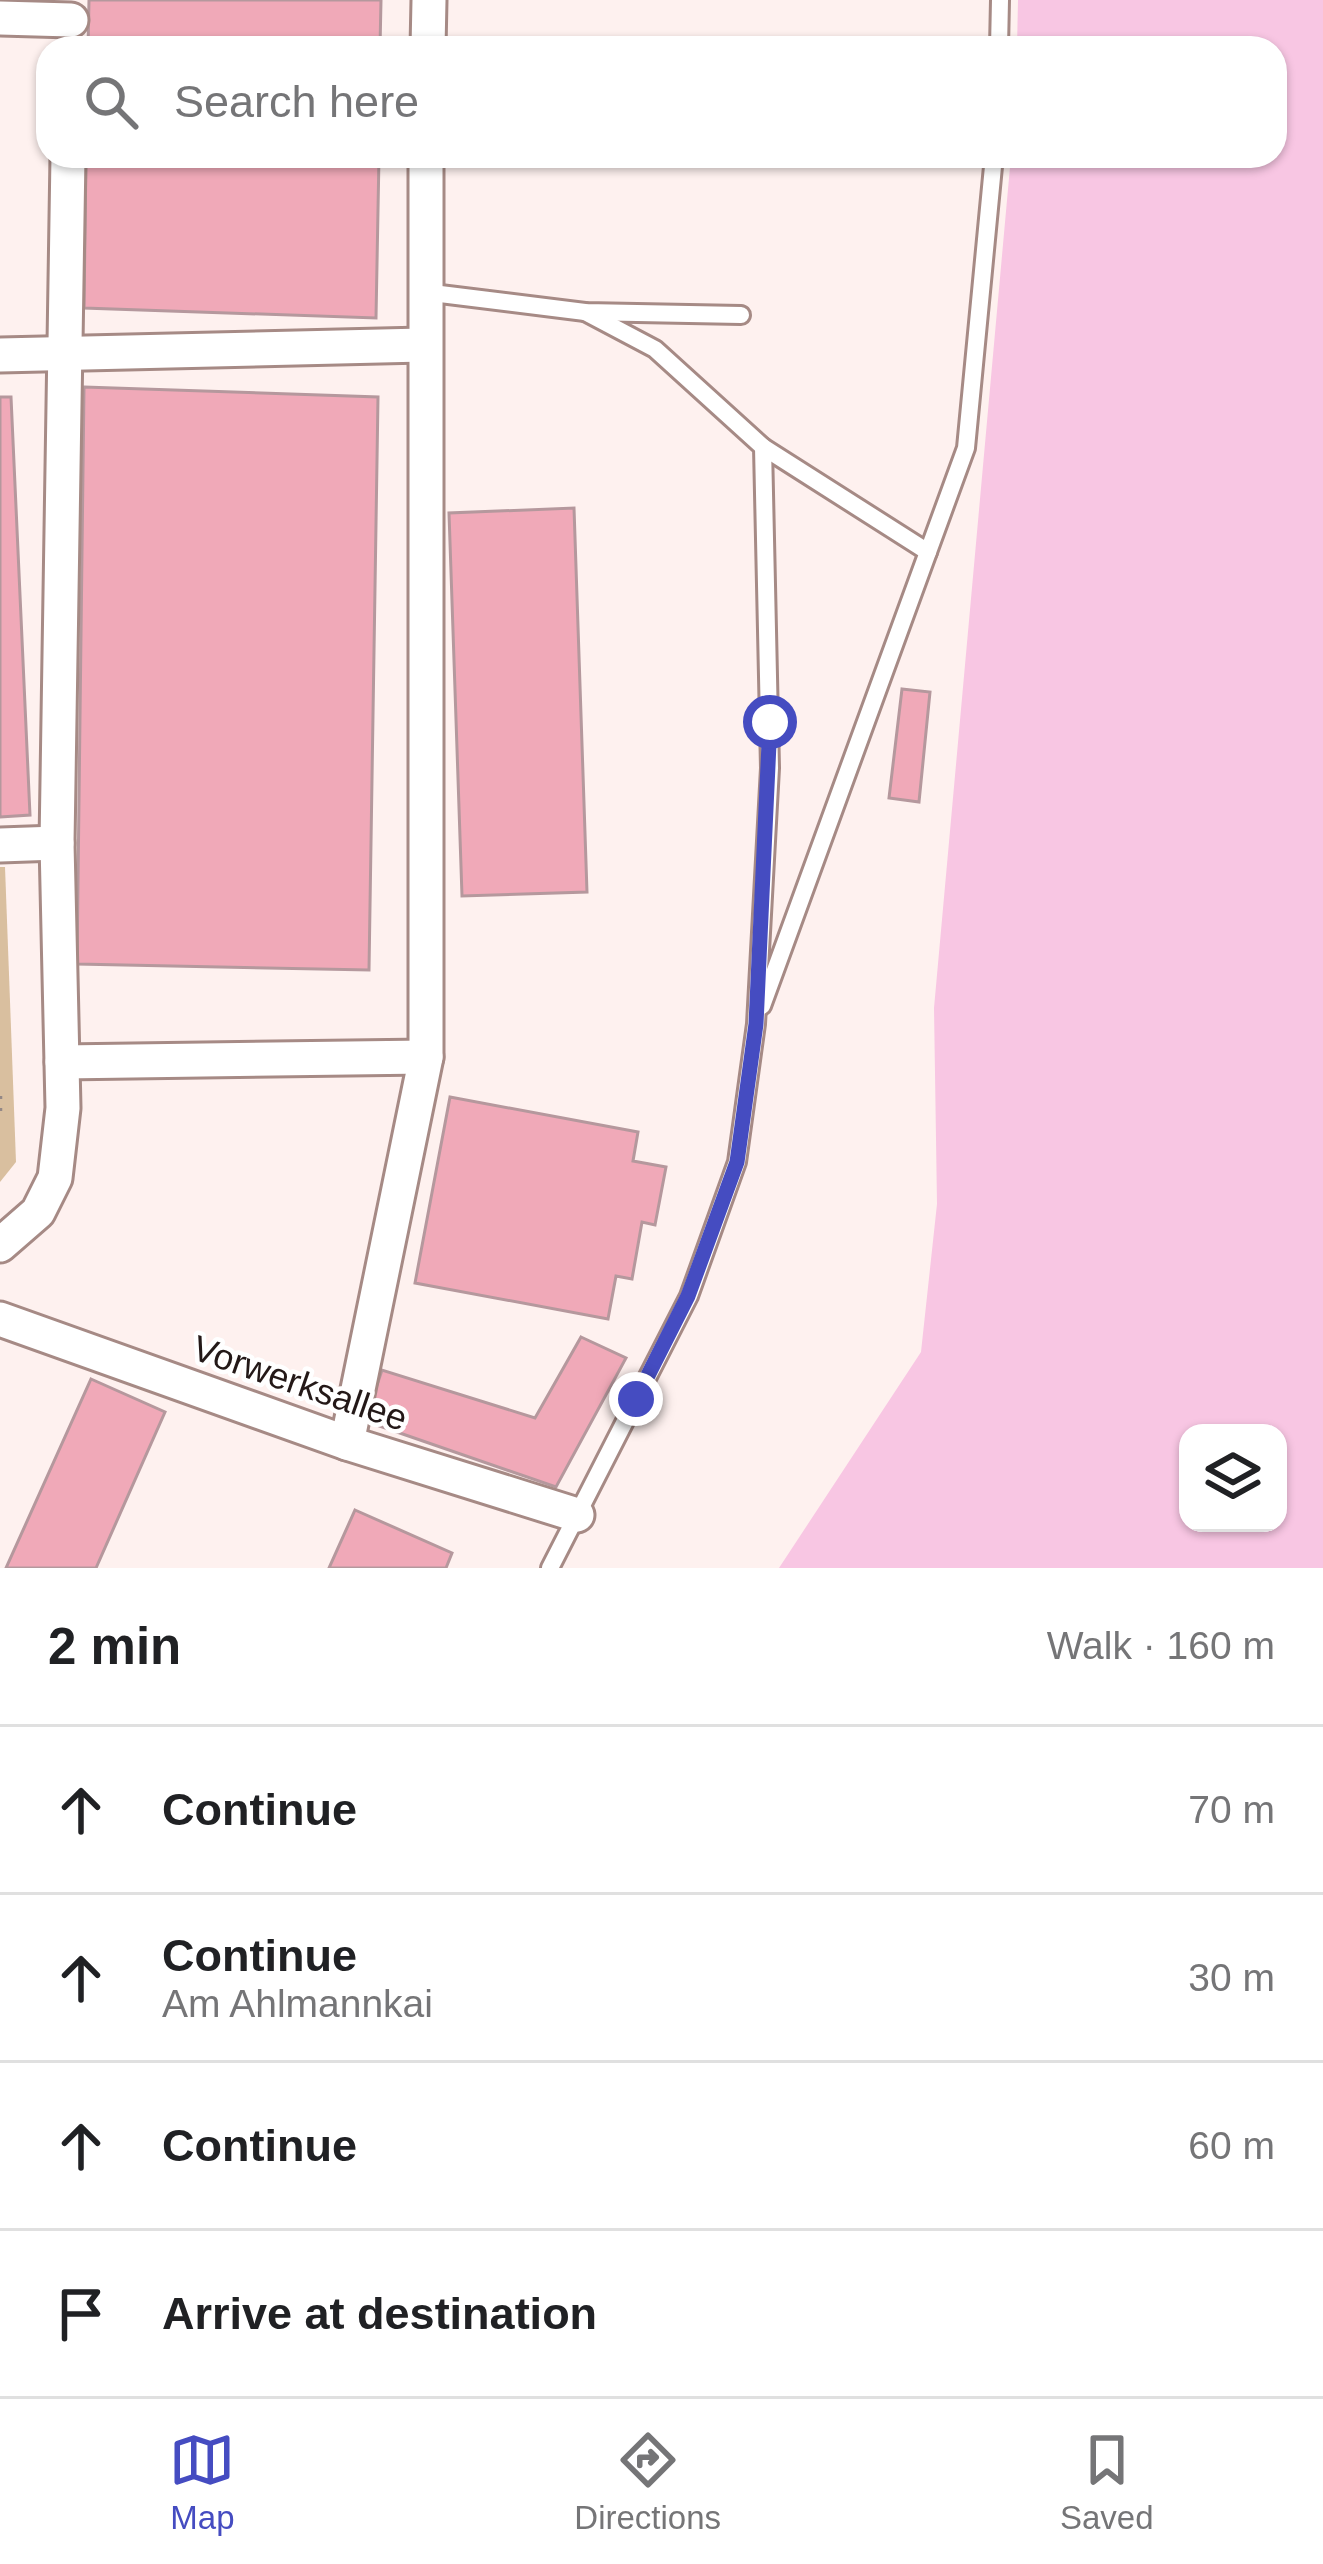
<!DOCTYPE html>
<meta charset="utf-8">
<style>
:root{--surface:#fff;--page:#f2f2f2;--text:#202124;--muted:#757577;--line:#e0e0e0;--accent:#454cc1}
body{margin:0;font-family:Helvetica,sans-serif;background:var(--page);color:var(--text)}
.controls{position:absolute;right:36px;bottom:36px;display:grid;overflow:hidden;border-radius:24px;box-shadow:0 3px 9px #0004}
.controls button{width:108px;height:108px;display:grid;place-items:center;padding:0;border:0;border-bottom:3px solid var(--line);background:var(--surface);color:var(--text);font:60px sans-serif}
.stop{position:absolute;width:36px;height:36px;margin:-27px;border:9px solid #454cc1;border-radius:50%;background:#fff}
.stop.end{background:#454cc1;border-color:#fff;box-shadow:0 3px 12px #0008}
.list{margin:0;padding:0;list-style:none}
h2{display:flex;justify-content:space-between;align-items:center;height:156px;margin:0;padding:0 48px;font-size:51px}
h2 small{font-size:39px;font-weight:400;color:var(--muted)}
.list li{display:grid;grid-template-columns:78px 1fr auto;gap:36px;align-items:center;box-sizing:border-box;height:168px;padding:0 48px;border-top:3px solid var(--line)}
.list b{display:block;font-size:45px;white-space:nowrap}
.list p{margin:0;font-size:39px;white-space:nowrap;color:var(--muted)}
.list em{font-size:39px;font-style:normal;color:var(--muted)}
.icon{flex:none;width:66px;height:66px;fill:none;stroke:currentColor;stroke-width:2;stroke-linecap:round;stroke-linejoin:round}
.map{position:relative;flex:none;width:1323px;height:1568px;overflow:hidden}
.search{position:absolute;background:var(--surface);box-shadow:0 3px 9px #0004;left:36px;right:36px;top:36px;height:132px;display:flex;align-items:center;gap:30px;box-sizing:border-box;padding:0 42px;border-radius:36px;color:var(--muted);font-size:45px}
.sheet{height:828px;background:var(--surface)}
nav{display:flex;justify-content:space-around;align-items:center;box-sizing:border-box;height:168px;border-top:3px solid var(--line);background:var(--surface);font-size:33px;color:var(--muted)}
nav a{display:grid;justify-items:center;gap:6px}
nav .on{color:var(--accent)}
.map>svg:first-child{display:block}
.green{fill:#d9bf9f}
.water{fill:#f8c6e3;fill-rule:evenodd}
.building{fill:#f0a9b8;stroke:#b5989d;stroke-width:3}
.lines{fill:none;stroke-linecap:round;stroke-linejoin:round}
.service-casing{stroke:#a68a85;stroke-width:22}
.minor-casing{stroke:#a68a85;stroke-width:39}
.path{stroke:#948886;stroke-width:4.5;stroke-dasharray:3 9;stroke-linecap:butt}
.service{stroke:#fff;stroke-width:16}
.minor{stroke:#fff;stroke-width:33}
.route{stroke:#454cc1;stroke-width:15}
.labels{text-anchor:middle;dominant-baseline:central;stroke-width:9;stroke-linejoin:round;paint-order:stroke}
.street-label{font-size:36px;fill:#231817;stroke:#fff}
</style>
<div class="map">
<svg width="1323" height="1568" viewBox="0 0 1323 1568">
<rect width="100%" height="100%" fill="#fef1ef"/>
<path class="green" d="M 0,867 L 5,867 L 16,1162 L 0,1182 Z"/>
<path class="water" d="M 1018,0 L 1323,0 L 1323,1568 L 779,1568 L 921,1352 L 937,1204 L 934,1008 L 1011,156 L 1275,156 L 1275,48 L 1017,48 ZM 1188,1433 L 1278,1433 L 1278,1523 L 1188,1523 Z"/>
<g class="building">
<path d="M 89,0 L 381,0 L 380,48 L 88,48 Z"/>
<path d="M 86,156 L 379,156 L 376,318 L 84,308 Z"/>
<path d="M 84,387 L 378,397 L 369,970 L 77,964 Z"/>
<path d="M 0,397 L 11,397 L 30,815 L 0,817 Z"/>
<path d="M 574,508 L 587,892 L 462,896 L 449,513 Z"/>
<path d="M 902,689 L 930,692 L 919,802 L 889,798 Z"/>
<path d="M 450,1097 L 638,1132 L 633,1161 L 666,1167 L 655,1225 L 642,1222 L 632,1279 L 616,1276 L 608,1319 L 415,1283 Z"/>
<path d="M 581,1337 L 626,1358 L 556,1487 L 365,1421 L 382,1370 L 535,1418 Z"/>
<path d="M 91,1379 L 165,1412 L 96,1568 L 6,1568 Z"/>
<path d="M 355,1510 L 452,1553 L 446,1568 L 329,1568 Z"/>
</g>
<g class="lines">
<g class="service-casing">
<g id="service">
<path d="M 999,48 L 1000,0"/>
<path d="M 424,292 L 585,312 L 741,315"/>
<path d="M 763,447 L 928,552"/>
<path d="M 762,1006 L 966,448 L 994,156"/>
<path d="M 550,1568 L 689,1296 L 737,1162 L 756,1024 L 770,768 L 763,447 L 655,349 L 585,312"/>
</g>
</g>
<g class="minor-casing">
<g id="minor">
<path d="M 0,18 L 71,20"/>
<path d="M 428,48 L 429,0"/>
<path d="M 0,355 L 423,345"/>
<path d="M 0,845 L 57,843"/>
<path d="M 62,1062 L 426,1057"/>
<path d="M 0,1245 L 38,1212 L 55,1178 L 63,1108 L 57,843 L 68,156"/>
<path d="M 0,1319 L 347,1443 L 577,1515"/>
<path d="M 347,1443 L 426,1057 L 426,156"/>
</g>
</g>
<path class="path" d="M 0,1096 L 0,1112"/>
<use href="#service" class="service"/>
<use href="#minor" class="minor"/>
</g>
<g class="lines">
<path class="route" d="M 636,1399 L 688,1296 L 737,1162 L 756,1024 L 770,722"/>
</g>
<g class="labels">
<g class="street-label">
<text transform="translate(300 1383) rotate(19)">Vorwerksallee</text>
</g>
</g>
</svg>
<div class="controls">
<button><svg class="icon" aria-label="layers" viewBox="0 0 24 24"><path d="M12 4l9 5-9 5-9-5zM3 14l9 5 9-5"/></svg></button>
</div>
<div class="stop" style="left:770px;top:722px"></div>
<div class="stop end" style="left:636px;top:1399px"></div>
<div class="search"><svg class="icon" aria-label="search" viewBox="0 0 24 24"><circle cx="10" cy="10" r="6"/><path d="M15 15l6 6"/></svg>Search here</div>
</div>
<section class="sheet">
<h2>2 min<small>Walk · 160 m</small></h2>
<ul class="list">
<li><svg class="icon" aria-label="ahead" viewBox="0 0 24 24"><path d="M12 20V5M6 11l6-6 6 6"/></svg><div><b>Continue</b></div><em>70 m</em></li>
<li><svg class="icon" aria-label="ahead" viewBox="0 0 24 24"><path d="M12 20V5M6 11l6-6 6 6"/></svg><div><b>Continue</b><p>Am Ahlmannkai</p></div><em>30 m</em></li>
<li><svg class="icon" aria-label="ahead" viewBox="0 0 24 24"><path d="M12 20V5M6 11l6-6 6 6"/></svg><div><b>Continue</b></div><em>60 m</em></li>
<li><svg class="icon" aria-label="arrive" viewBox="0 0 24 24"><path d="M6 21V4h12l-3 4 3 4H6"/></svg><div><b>Arrive at destination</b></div></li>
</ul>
</section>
<nav>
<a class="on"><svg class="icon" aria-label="map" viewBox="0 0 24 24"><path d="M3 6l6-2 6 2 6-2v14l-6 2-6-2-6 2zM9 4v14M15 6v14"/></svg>Map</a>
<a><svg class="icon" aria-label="directions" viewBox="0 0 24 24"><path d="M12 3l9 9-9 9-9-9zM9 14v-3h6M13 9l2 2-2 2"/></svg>Directions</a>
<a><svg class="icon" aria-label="saved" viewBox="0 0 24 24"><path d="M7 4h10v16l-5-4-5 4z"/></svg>Saved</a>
</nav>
